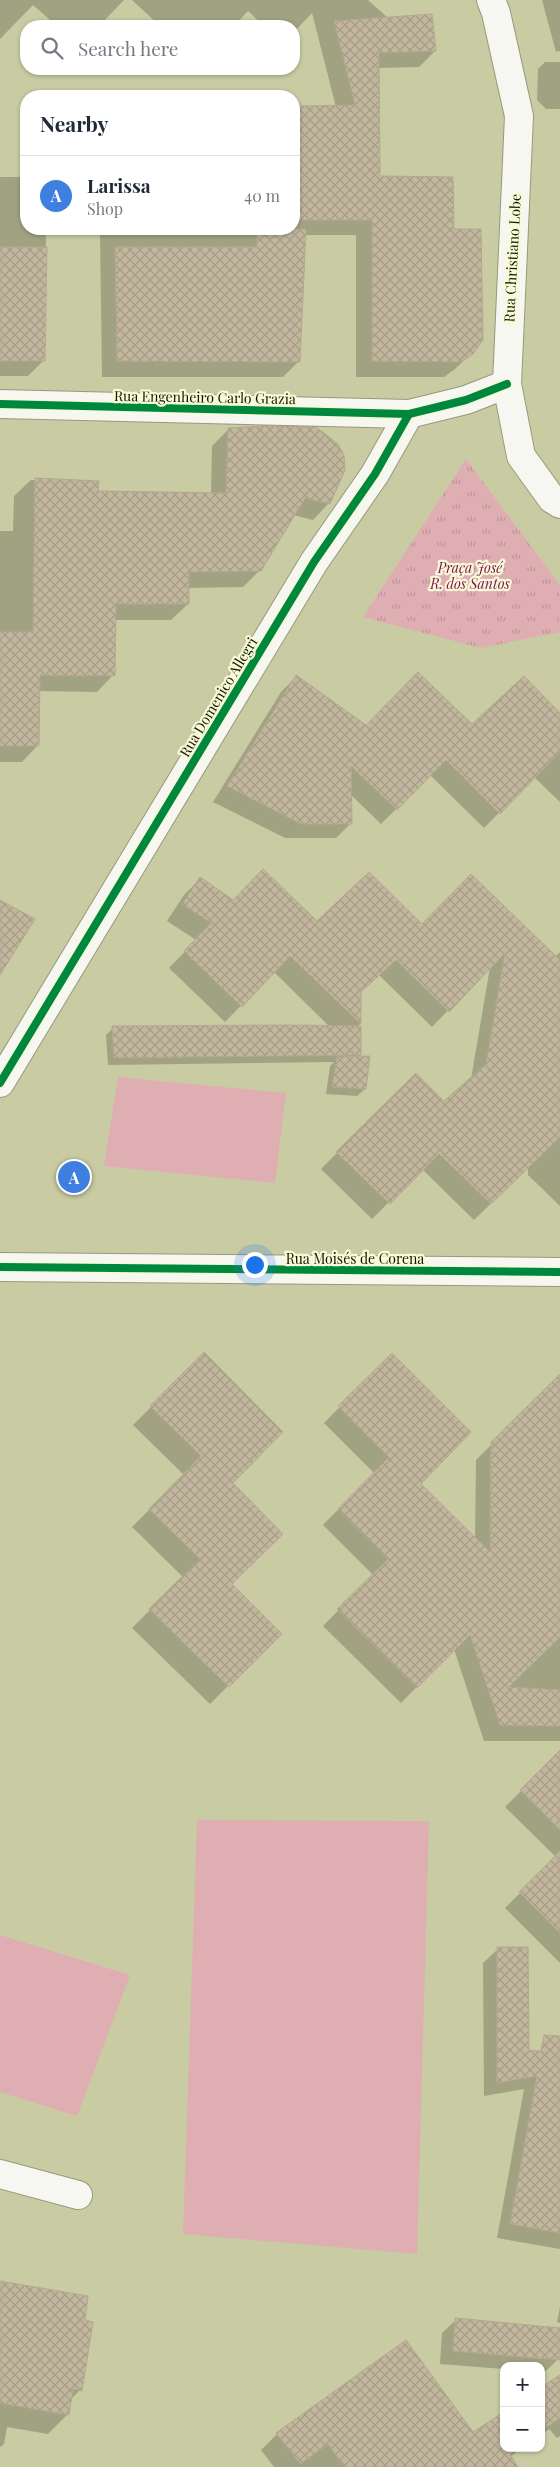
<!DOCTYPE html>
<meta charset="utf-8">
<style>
:root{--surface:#fff;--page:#f2f2f3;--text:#1f2937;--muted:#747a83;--line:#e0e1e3;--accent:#2563eb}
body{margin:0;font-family:"Playfair Display",serif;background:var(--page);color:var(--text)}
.controls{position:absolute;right:15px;bottom:15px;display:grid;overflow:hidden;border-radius:10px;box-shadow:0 1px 4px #0004}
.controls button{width:45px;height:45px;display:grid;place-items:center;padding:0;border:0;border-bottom:1px solid var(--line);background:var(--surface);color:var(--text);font:25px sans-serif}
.you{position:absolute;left:254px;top:1264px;width:18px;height:18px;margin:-12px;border:4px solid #fff;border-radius:50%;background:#1a73e8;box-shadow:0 0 0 8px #1a73e833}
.badge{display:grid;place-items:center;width:32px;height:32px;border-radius:50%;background:var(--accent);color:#fff;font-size:16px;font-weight:700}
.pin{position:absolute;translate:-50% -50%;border:2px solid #fff;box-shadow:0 1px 5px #0006}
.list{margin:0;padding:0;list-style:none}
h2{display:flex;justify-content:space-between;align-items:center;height:65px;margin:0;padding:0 20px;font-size:21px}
h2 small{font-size:16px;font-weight:400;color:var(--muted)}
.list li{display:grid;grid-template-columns:32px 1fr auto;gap:15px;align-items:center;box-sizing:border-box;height:80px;padding:0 20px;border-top:1px solid var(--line)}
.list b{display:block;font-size:19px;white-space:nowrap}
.list p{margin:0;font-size:16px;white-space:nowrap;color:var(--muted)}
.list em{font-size:16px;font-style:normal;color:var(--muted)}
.icon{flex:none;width:28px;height:28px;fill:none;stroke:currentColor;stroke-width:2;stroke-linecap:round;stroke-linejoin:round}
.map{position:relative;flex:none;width:560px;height:2467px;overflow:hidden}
.search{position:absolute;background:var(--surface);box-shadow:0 1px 4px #0004;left:20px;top:20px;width:280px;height:55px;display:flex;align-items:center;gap:12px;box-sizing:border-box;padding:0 18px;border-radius:20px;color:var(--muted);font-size:19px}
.panel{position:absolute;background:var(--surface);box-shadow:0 1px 4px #0004;left:20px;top:90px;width:280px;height:145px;border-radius:20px}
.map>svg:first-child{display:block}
.grass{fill:url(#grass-tufts)}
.garden{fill:#deaeb3}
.shadow{fill:#0003}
.building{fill:url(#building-cross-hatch);stroke:#b4a88f}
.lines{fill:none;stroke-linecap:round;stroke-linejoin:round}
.minor-casing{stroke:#98997a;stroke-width:30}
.minor{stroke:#f7f7f1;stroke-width:28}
.cycleway-casing{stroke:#f7fad6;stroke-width:11}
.cycleway{stroke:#00873e;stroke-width:8}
.labels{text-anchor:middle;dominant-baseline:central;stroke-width:4.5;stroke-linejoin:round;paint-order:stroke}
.street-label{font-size:14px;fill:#161600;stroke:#f7fad6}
.park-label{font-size:14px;font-style:italic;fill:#861558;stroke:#f7fad6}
</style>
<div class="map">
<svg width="560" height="2467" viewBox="0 0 560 2467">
<defs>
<pattern id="grass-tufts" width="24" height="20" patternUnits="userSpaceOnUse" patternTransform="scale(1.25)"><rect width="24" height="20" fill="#deaeb3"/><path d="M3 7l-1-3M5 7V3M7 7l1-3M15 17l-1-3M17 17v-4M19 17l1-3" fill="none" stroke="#be9598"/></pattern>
<pattern id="building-cross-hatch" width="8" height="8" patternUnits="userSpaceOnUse" patternTransform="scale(1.25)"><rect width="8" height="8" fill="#c2b79e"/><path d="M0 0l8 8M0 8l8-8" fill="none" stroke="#a69d86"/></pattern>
</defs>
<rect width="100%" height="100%" fill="#c9cba3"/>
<path class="grass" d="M 466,459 L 560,585 L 560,632 L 481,648 L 363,617 Z"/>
<g class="garden">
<path d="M 118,1077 L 286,1093 L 275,1183 L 104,1166 Z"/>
<path d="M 197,1820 L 429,1821 L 417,2254 L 183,2234 Z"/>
<path d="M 0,1935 L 130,1975 L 77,2116 L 0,2092 Z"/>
</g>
<g class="shadow">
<path d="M 0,0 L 124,0 L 99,26 L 57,26 L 33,5 L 0,39 Z"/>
<path d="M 132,0 L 368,0 L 388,18 L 435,51 L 419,67 L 378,68 L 379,178 L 452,231 L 472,353 L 455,369 L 444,377 L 356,377 L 356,235 L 304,235 L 299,361 L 283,377 L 102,377 L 100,234 L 46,235 L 44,360 L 28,376 L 0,376 L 0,177 L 25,177 L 26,122 L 26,229 L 294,229 L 294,111 L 298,107 L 336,107 L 312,13 L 294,32 L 294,26 L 264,26 L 248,11 L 234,26 L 160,26 Z"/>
<path d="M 542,0 L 560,0 L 560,51 L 556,52 Z"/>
<path d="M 545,62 L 560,62 L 560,109 L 546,109 L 537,100 L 538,69 Z"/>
<path d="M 229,429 L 329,503 L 313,520 L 293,515 L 260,570 L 243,587 L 188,588 L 188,604 L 171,620 L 115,620 L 113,675 L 97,692 L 39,691 L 38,745 L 22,762 L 0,762 L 0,531 L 13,531 L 14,496 L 31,480 L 98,482 L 97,492 L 211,494 L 212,446 Z"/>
<path d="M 296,677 L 366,726 L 472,726 L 560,714 L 560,802 L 534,777 L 484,828 L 430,775 L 381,824 L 351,795 L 351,823 L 336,838 L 285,838 L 213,802 L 281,692 Z"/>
<path d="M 200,879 L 233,901 L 317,923 L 422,926 L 555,957 L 560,952 L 560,1206 L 528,1175 L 528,1167 L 474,1220 L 422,1169 L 372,1219 L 321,1169 L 416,1074 L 443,1103 L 471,1079 L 490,967 L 432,1027 L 379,975 L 360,993 L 360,1024 L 356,1028 L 360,1055 L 357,1058 L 365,1089 L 357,1096 L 326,1094 L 330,1066 L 334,1062 L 108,1065 L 106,1035 L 113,1028 L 331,1028 L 274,972 L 225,1022 L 169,968 L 196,940 L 167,921 L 184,895 Z"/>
<path d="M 204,1354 L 231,1483 L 230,1584 L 280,1634 L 210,1704 L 132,1628 L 183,1577 L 132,1527 L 184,1475 L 133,1425 Z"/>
<path d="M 392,1354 L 419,1484 L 475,1539 L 476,1460 L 560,1376 L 560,1741 L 484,1741 L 454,1649 L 401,1703 L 323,1626 L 373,1575 L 323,1525 L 374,1473 L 324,1423 Z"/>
<path d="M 560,1752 L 560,1963 L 505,1908 L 556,1857 L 505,1807 Z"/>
<path d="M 498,1949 L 527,2051 L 560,2055 L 560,2249 L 497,2238 L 524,2089 L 484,2096 L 483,1963 Z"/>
<path d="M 0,2282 L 83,2321 L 80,2390 L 70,2400 L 68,2414 L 48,2434 L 7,2427 L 4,2444 L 0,2447 Z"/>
<path d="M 560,2307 L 560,2323 L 557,2322 Z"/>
<path d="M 456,2320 L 560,2338 L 558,2359 L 544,2373 L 541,2373 L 541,2366 L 504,2366 L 504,2369 L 440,2364 L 442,2333 Z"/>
<path d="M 560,2379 L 560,2436 L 557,2438 L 549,2429 L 541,2435 L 541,2389 Z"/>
<path d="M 277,2434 L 473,2434 L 504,2448 L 522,2448 L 510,2457 L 509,2467 L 274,2467 L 261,2450 Z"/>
</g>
<g class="building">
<path d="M 432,14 L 436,51 L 379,53 L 380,176 L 453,177 L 454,229 L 481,229 L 483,340 L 473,354 L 461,362 L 372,361 L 372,220 L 294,220 L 294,176 L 298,176 L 298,106 L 355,105 L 334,21 Z"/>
<path d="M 257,229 L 306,229 L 300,362 L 117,361 L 115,247 L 257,247 Z"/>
<path d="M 0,247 L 47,247 L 45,361 L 0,361 Z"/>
<path d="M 263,426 L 316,427 L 338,444 L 344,455 L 345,470 L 330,504 L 305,498 L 261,571 L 189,572 L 189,604 L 116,604 L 115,676 L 40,675 L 39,746 L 0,746 L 0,632 L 33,632 L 35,478 L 99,481 L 98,491 L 226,493 L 228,428 Z"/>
<path d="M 418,672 L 472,724 L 524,676 L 560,713 L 560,752 L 500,814 L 446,760 L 397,810 L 351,766 L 352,824 L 301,824 L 227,786 L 296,675 L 366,725 Z"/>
<path d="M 263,869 L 317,921 L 369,872 L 422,924 L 471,874 L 560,960 L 560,1137 L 491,1204 L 439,1154 L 390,1204 L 336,1152 L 416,1073 L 444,1101 L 486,1064 L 505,953 L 449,1012 L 396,960 L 361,992 L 361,1024 L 290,956 L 242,1007 L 184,951 L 211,923 L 182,904 L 200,877 L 233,900 Z"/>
<path d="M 0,900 L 35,919 L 0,975 Z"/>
<path d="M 289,1025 L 361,1026 L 361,1055 L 114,1058 L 112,1026 Z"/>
<path d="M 370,1056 L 366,1089 L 332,1087 L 337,1057 Z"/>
<path d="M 204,1352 L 283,1432 L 233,1483 L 283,1534 L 232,1584 L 282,1634 L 229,1687 L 149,1609 L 200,1559 L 149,1509 L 201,1456 L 150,1406 Z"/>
<path d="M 392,1353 L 471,1432 L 421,1484 L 490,1552 L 491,1442 L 560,1374 L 560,1637 L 509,1687 L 560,1690 L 560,1726 L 500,1725 L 470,1635 L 417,1688 L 337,1609 L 388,1559 L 338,1509 L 389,1457 L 338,1406 Z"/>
<path d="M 560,1750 L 560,1830 L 520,1790 Z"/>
<path d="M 560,1851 L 560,1933 L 519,1892 Z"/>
<path d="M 497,1947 L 528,1947 L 529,2050 L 541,2051 L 544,2035 L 560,2036 L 560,2233 L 510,2224 L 537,2076 L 497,2083 Z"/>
<path d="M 0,2281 L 88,2296 L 85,2320 L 93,2322 L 82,2391 L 73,2389 L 69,2415 L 0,2403 Z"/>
<path d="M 455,2318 L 560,2328 L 560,2360 L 453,2351 Z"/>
<path d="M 406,2340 L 473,2432 L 504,2412 L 504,2448 L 517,2448 L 510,2454 L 518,2467 L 345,2467 L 328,2444 L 300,2464 L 276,2433 Z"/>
<path d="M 560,2375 L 560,2418 L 541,2431 L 541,2387 Z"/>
</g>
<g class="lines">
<g class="minor-casing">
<g id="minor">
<path d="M 491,0 L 496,13 L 519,116 L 507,384 L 521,456 L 552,499 L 560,504"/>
<path d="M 0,404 L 409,414"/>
<path d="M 0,1083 L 314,562 L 375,474 L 409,414 L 466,400 L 507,384"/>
<path d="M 0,1267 L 560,1272"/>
<path d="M 0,2174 L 78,2195"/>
</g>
</g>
<use href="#minor" class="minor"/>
<g class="cycleway-casing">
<g id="cycleway">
<path d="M 0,404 L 409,414"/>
<path d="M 0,1083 L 314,562 L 375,474 L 409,414 L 466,400 L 507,384"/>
<path d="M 0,1267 L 560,1272"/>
</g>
</g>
<use href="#cycleway" class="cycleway"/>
</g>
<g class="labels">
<g class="street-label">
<text transform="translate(512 258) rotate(-87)">Rua Christiano Lobe</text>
<text transform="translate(205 397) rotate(1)">Rua Engenheiro Carlo Grazia</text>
<text transform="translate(218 697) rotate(-59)">Rua Domenico Allegri</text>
<text x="355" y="1258">Rua Moisés de Corena</text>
</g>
<g class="park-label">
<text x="470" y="567">Praça José<tspan x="470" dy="16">R. dos Santos</tspan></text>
</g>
</g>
</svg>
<div class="controls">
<button>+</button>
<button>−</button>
</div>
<div class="you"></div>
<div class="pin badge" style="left:74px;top:1177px;background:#3f7fe0">A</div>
<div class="search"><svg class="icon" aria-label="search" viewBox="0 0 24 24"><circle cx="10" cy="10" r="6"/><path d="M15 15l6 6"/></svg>Search here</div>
<section class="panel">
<h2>Nearby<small></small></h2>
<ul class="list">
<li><span class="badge" style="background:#3f7fe0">A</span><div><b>Larissa</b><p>Shop</p></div><em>40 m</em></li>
</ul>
</section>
</div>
